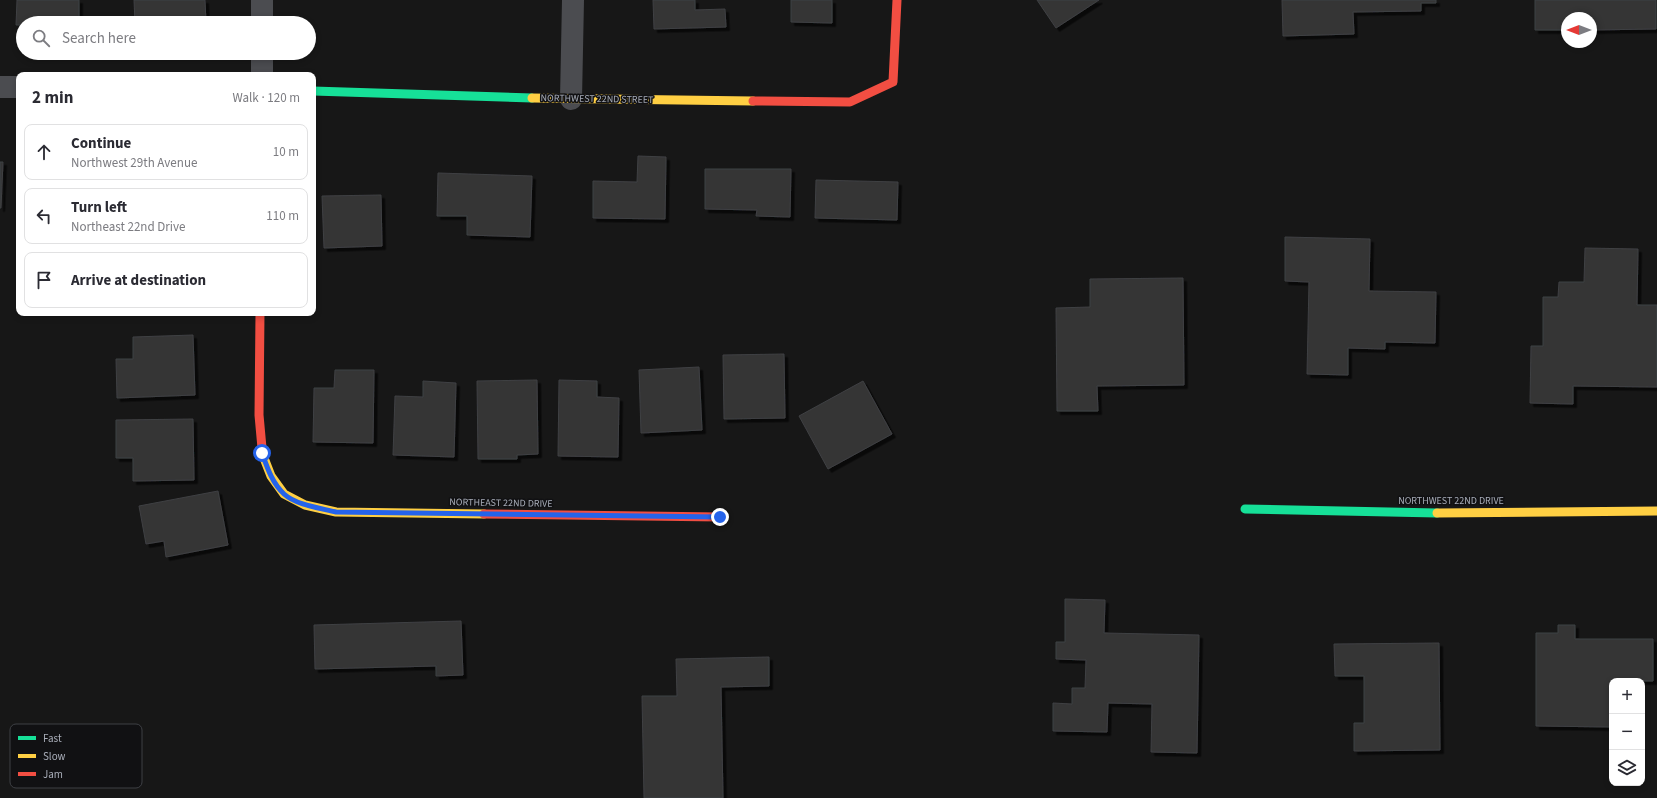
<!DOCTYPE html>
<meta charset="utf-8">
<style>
:root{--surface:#fff;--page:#f2f2f3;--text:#2b2b33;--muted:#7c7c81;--line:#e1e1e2}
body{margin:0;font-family:"Source Sans 3",sans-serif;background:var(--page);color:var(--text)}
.controls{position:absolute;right:12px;bottom:12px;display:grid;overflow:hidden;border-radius:8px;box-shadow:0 2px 6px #0003}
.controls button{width:36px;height:36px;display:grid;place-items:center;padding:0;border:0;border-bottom:1px solid var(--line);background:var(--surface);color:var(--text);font:20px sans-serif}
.compass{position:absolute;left:1561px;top:12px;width:36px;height:36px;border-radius:50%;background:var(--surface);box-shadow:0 2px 6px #0003;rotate:270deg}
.stop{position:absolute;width:12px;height:12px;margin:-9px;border:3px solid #2563eb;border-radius:50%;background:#fff}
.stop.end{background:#2563eb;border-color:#fff;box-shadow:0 1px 4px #0008}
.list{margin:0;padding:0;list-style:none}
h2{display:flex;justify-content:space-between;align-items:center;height:52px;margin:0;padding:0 16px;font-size:17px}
h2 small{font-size:13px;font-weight:400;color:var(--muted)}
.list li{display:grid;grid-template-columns:26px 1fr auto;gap:12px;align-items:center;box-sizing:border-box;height:56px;margin:0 8px 8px;padding:0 8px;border:1px solid var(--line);border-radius:8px}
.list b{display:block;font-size:15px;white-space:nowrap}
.list p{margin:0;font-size:13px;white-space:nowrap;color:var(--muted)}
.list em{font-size:13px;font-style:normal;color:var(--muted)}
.icon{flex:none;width:22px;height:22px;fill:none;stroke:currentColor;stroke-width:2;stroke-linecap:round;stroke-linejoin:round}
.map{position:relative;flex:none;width:1657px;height:798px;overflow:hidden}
.search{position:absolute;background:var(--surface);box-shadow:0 2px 6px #0003;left:16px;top:16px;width:300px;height:44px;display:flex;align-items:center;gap:10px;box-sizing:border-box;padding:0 14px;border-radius:22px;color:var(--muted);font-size:15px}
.panel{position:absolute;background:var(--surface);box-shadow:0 2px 6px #0003;left:16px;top:72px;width:300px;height:244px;border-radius:8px}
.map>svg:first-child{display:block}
.building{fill:#353536;stroke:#3f4043;filter:url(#shadow)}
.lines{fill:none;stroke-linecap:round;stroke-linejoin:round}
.street{stroke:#4b4c50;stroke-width:22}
.fast{stroke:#16e098;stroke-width:9}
.slow{stroke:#ffcf43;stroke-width:9}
.jam{stroke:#f24e42;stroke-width:9}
.route{stroke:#2563eb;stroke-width:5}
.labels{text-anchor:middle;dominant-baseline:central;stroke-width:3;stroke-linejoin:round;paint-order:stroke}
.street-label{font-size:10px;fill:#a8adb8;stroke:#111113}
.key{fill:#111113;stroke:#3e4045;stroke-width:1}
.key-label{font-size:11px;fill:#a8adb8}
</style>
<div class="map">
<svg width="1657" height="798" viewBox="0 0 1657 798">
<defs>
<filter id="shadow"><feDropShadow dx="3.5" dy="3.5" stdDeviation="0" flood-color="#0009"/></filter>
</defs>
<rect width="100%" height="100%" fill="#171717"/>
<g class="building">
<path d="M 17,0 L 79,0 L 79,23 L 23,23 L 23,25 L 16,25 Z"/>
<path d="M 134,0 L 205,0 L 206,23 L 135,23 Z"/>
<path d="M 653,0 L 695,0 L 695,10 L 725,9 L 726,27 L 654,29 Z"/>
<path d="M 791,0 L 832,0 L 832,23 L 791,22 Z"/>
<path d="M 1037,0 L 1099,0 L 1056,28 Z"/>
<path d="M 1282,0 L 1436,0 L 1436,3 L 1421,3 L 1421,11 L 1353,12 L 1354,34 L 1283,36 Z"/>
<path d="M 1535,0 L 1656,0 L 1656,29 L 1591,30 L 1591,18 L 1567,18 L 1567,30 L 1535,30 Z"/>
<path d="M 638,156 L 666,157 L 665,219 L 593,218 L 593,181 L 637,182 Z"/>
<path d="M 0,162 L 3,162 L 1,208 L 0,208 Z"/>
<path d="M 705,169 L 791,169 L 790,217 L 756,216 L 757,210 L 705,209 Z"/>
<path d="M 438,173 L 532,176 L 530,237 L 467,235 L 467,216 L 437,216 Z"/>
<path d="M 816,180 L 898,182 L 897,220 L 815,218 Z"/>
<path d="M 381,195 L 382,246 L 324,248 L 322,196 Z"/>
<path d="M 1285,237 L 1370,239 L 1369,291 L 1436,292 L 1435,343 L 1385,342 L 1385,349 L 1348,348 L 1348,375 L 1307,374 L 1309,282 L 1285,281 Z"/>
<path d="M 1585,248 L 1638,249 L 1637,305 L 1657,305 L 1657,387 L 1573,386 L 1573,404 L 1530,403 L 1531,346 L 1543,346 L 1543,297 L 1558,297 L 1559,282 L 1584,282 Z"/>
<path d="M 1183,278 L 1184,385 L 1097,386 L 1098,411 L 1057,411 L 1056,308 L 1090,307 L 1090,279 Z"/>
<path d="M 193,335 L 195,395 L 117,398 L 116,359 L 133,359 L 133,337 Z"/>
<path d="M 784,354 L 785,418 L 724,419 L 723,355 Z"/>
<path d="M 699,367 L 702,430 L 641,433 L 639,370 Z"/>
<path d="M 335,370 L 374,370 L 373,443 L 313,442 L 314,388 L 334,388 Z"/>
<path d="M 537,380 L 538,454 L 517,455 L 517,459 L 478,459 L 477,381 Z"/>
<path d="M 559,380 L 597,381 L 597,397 L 619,398 L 618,457 L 558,456 Z"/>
<path d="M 423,381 L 456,383 L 454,457 L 393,455 L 395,396 L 423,397 Z"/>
<path d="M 863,381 L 892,434 L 828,469 L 799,416 Z"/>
<path d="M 193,419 L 194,480 L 133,481 L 133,458 L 116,458 L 116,420 Z"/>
<path d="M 218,491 L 228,545 L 166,557 L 164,541 L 146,544 L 139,506 Z"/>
<path d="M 1065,599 L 1105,600 L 1104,633 L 1199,635 L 1197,753 L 1151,752 L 1152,704 L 1108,703 L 1107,732 L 1053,731 L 1053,703 L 1072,704 L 1072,688 L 1085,688 L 1086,660 L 1056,659 L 1056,642 L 1065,642 Z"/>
<path d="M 461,621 L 463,675 L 436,676 L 436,666 L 315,669 L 314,625 Z"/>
<path d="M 1558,625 L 1575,625 L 1575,639 L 1653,639 L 1653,681 L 1612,681 L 1612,727 L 1536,726 L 1536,633 L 1558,633 Z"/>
<path d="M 1439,643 L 1440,750 L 1354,751 L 1354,723 L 1364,723 L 1364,676 L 1335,676 L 1334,644 Z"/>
<path d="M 769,657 L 769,686 L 721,687 L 723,798 L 644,798 L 642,696 L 677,696 L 676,659 Z"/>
</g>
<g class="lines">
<g class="street">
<path d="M 262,23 L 262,0"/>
<path d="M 262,75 L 262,53"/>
<path d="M 0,87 L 19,87"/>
<path d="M 571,99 L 573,0"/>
</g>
<g class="fast">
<path d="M 313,91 L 532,98"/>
<path d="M 1245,509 L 1437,513"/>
</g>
<g class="slow">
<path d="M 532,98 L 753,101"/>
<path d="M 262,448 L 262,453 L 271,476 L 284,494 L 305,505 L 336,512 L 484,514"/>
<path d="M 1437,513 L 1657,511"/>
</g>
<g class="jam">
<path d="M 753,101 L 850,102 L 893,82 L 897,0"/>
<path d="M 260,313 L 259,415 L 262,448"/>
<path d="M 484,514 L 720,517"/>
</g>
</g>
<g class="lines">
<path class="route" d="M 262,453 C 267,467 272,483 284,494 C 296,505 320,508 336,512 L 720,517"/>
</g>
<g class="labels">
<g class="street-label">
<text transform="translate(597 99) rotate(1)">NORTHWEST 22ND STREET</text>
<text x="1451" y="501">NORTHWEST 22ND DRIVE</text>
<text transform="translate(501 503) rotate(1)">NORTHEAST 22ND DRIVE</text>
</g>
</g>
<rect x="10" y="724" width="132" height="64" rx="6" class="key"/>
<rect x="18" y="736" width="18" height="4" fill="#16e098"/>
<rect x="18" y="754" width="18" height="4" fill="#ffcf43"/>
<rect x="18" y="772" width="18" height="4" fill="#f24e42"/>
<g class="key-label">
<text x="43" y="742">Fast</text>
<text x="43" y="760">Slow</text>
<text x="43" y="778">Jam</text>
</g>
</svg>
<div class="controls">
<button>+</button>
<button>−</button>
<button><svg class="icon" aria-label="layers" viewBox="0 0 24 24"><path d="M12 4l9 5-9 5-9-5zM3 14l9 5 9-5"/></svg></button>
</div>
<svg class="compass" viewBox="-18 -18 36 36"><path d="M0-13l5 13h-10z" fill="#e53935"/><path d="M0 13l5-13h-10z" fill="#7c7c81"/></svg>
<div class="stop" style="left:262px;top:453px"></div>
<div class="stop end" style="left:720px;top:517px"></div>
<div class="search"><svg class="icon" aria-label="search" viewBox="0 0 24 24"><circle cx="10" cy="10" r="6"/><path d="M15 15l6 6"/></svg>Search here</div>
<section class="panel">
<h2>2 min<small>Walk · 120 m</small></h2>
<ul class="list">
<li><svg class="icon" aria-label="ahead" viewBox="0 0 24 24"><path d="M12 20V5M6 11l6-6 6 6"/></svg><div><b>Continue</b><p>Northwest 29th Avenue</p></div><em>10 m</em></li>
<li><svg class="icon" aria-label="left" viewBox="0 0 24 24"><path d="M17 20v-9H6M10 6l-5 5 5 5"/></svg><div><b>Turn left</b><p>Northeast 22nd Drive</p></div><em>110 m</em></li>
<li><svg class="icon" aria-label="arrive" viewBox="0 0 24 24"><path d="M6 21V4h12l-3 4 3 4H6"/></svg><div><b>Arrive at destination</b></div></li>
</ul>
</section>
</div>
